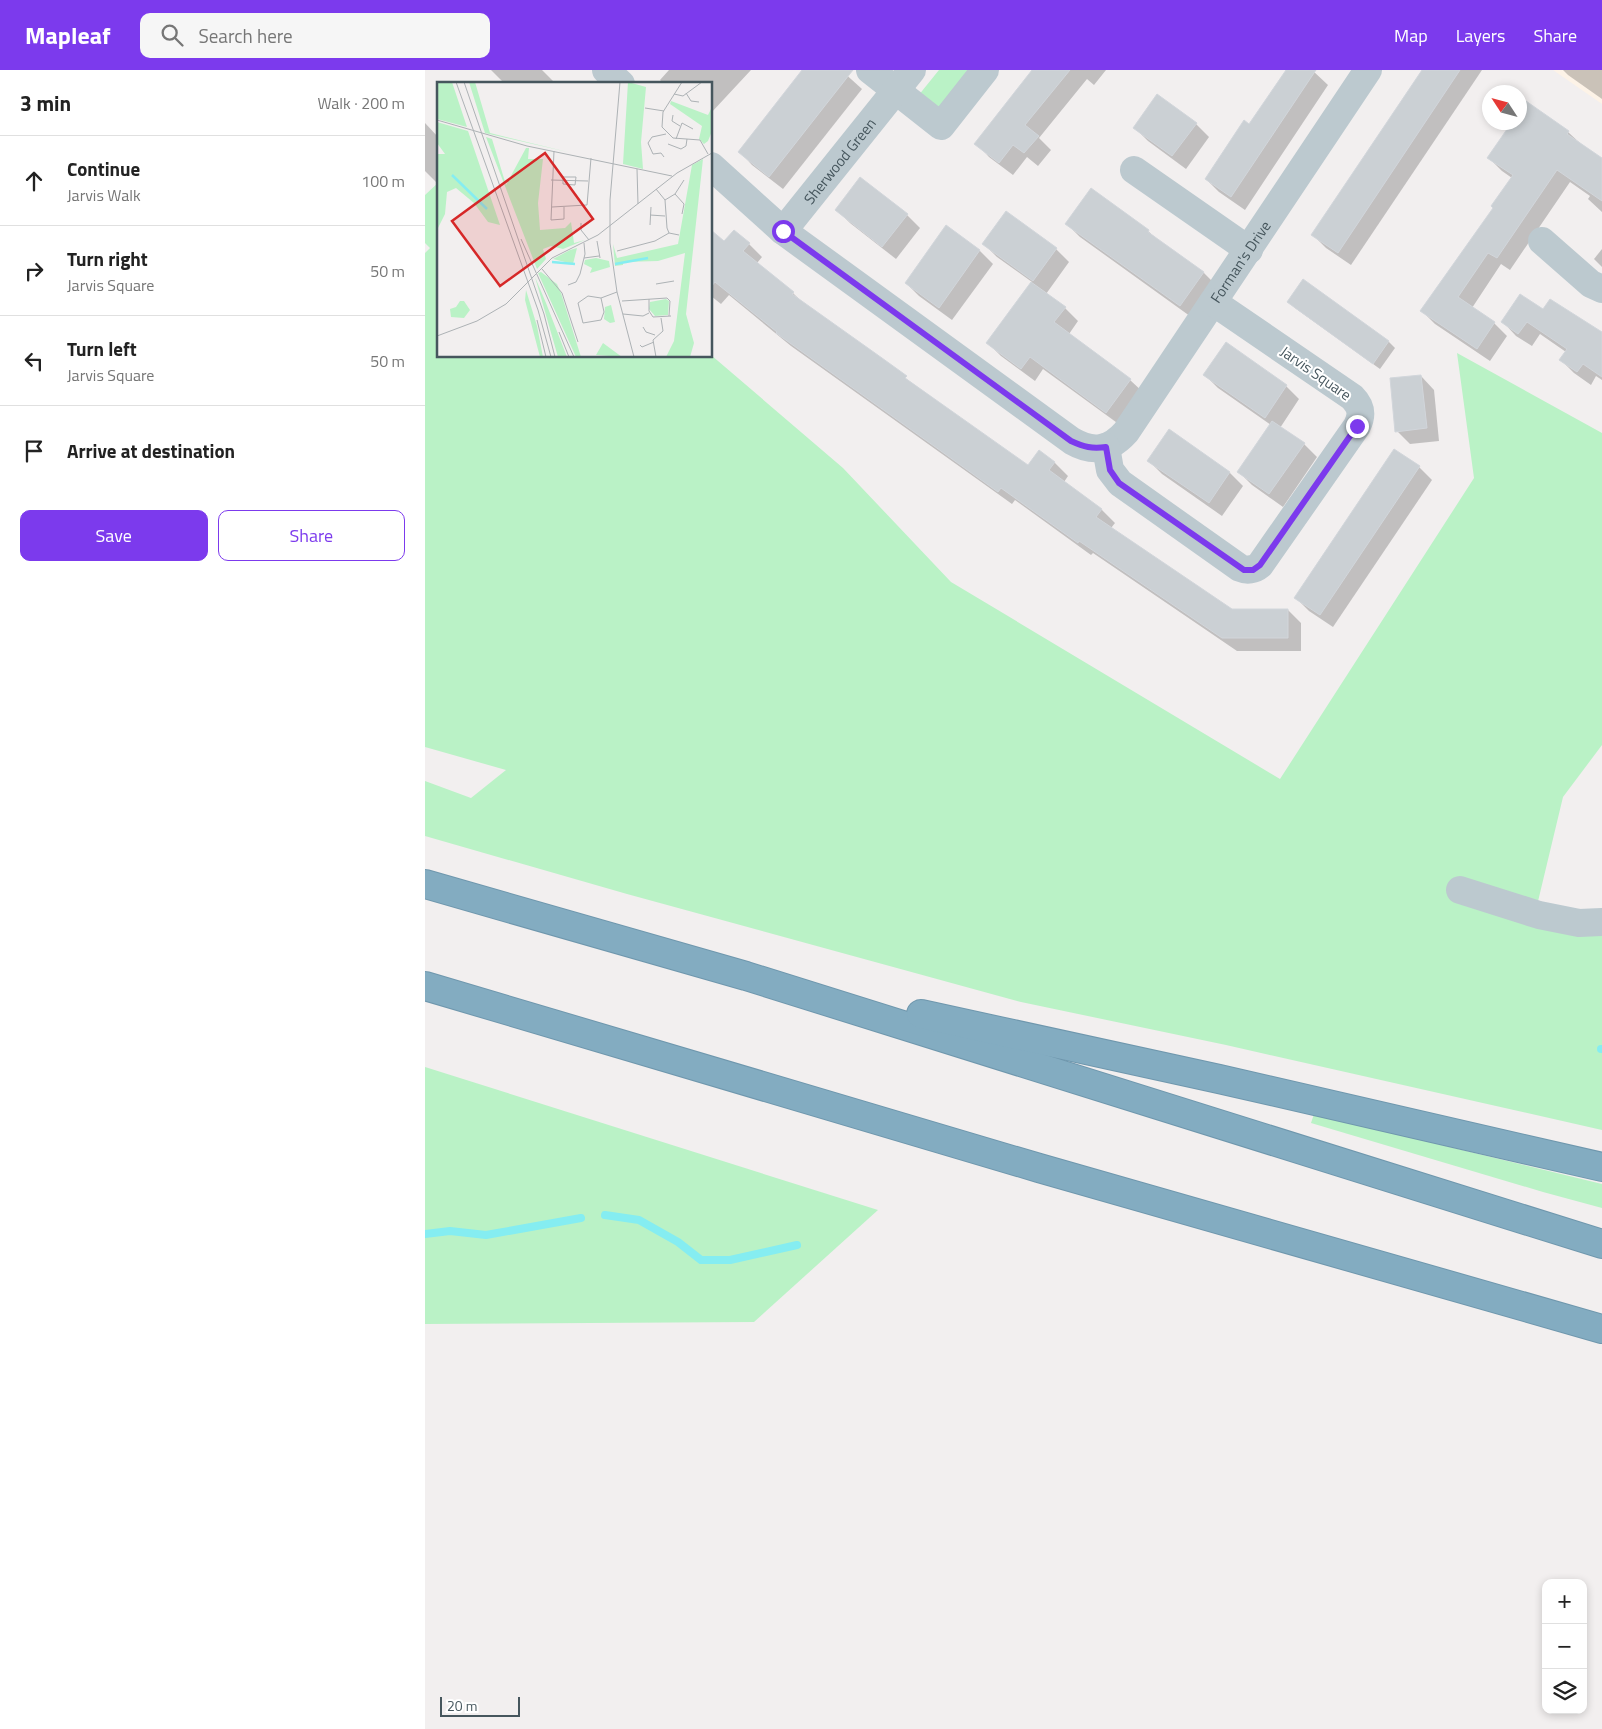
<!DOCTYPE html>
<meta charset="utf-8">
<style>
:root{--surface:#fff;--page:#f6f6f6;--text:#222;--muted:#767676;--line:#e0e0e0;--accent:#7c3aed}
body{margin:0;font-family:"Titillium Web",sans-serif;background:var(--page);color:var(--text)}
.controls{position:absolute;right:15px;bottom:15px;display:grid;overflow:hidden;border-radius:10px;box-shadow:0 2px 8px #0003}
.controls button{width:45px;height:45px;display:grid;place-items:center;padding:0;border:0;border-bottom:1px solid var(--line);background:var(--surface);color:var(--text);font:25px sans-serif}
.compass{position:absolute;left:1057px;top:15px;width:45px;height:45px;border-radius:50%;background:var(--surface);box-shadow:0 2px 8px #0003;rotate:306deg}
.scale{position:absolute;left:15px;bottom:12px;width:80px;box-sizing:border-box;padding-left:5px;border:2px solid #46565d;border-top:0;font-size:14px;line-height:18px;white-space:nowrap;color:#46565d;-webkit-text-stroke:4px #fff;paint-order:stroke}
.stop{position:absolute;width:15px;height:15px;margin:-11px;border:4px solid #7c3aed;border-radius:50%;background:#fff}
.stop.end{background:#7c3aed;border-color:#fff;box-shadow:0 1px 5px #0008}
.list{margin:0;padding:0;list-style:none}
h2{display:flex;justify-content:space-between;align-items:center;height:65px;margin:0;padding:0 20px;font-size:21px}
h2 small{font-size:16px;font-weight:400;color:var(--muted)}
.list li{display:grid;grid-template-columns:32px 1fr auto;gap:15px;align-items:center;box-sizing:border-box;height:90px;padding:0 20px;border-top:1px solid var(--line)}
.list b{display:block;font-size:19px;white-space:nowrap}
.list p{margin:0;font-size:16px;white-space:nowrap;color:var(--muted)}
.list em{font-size:16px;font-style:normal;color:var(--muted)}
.actions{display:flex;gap:10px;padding:15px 20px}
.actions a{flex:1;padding:11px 0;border:1px solid var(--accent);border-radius:10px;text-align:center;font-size:18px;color:var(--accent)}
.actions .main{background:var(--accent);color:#fff}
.icon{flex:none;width:28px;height:28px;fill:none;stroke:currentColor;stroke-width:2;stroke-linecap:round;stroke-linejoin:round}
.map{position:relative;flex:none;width:1177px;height:1659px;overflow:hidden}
header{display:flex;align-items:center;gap:30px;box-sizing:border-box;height:70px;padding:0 25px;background:var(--accent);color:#fff}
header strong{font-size:24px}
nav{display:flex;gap:28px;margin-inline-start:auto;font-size:18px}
.search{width:350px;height:45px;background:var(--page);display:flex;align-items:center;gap:12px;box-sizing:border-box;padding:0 18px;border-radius:10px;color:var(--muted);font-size:19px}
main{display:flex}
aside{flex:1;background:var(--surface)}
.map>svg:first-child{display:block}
.commercial{fill:#fdf3e7}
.green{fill:#baf2c6}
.shadow{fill:#0003}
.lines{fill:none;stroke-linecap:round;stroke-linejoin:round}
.stream{stroke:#85edf1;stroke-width:8}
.building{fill:#cbd0d4;stroke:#d2d6db}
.highway-casing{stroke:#6f97ad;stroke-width:30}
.minor{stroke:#bcc9cf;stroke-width:28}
.highway{stroke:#83acc1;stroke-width:28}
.route{stroke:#7c3aed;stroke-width:6}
.labels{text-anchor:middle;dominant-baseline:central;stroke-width:4;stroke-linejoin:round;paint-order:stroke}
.street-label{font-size:15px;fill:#46565d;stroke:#fff}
.inset-river{fill:none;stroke:#85edf1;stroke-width:2.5}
.inset-road{fill:none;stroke:#adb2b5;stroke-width:1}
.view{fill:#d62828;fill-opacity:0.15;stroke:#d62828;stroke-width:2.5}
.inset-edge{fill:none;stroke:#46565d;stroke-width:2.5}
</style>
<header>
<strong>Mapleaf</strong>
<div class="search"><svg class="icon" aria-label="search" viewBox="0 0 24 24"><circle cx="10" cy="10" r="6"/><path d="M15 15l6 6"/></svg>Search here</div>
<nav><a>Map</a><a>Layers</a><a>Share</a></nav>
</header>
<main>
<aside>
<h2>3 min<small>Walk · 200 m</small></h2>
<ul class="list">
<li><svg class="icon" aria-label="ahead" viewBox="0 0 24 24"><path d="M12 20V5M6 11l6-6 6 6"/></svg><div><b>Continue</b><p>Jarvis Walk</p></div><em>100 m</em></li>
<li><svg class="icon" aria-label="right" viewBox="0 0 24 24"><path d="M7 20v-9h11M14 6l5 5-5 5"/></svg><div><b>Turn right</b><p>Jarvis Square</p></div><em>50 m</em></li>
<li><svg class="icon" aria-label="left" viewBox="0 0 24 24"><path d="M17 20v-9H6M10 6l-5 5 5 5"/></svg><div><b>Turn left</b><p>Jarvis Square</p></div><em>50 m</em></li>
<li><svg class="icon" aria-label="arrive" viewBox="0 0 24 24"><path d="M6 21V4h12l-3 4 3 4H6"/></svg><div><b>Arrive at destination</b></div></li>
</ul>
<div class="actions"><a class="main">Save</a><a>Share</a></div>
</aside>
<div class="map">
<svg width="1177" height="1659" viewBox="0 0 1177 1659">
<rect width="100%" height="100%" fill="#f2efef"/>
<path class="commercial" d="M 1128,0 L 1177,0 L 1177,34 Z"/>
<g class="green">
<path d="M 514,0 L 549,0 L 515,44 L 493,26 Z"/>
<path d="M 14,112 L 14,286 L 286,285 L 418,398 L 526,512 L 855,709 L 1049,408 L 1032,283 L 1177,363 L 1177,675 L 1138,727 L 1109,848 L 1177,864 L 1177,1060 L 801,975 L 596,932 L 202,824 L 0,766 L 0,711 L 46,728 L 81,700 L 0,677 L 0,183 L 5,178 L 0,173 L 0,125 Z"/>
<path d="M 0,997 L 453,1140 L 329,1252 L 0,1254 Z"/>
<path d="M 889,1044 L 1177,1114 L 1177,1138 L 1118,1122 L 886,1053 Z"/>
</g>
<g class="shadow">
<path d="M 66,0 L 117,0 L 131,14 L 80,14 Z"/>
<path d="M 244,0 L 326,0 L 286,43 L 286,14 L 239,14 L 235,10 Z"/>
<path d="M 379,0 L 416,0 L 437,19 L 358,119 L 327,95 L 314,81 Z"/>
<path d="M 609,0 L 681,0 L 669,15 L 662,9 L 614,68 L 626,80 L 613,96 L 602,87 L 588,105 L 564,87 L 551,73 Z"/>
<path d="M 862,0 L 887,0 L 903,15 L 820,140 L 794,122 L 781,109 L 825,55 Z"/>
<path d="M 998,0 L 1057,0 L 926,195 L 901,178 L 888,165 Z"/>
<path d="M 1138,0 L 1177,0 L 1177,29 L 1143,5 Z"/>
<path d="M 0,53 L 14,68 L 14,115 L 0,101 Z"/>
<path d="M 771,54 L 784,67 L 761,99 L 723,71 L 710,58 Z"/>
<path d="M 1143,62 L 1156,74 L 1177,89 L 1177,142 L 1163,129 L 1165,126 L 1145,112 L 1085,200 L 1076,194 L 1047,238 L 1069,253 L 1082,266 L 1065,291 L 1010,254 L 997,241 L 1070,138 L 1087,108 L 1077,101 L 1064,88 Z"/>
<path d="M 412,140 L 482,145 L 495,158 L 471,189 L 425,153 Z"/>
<path d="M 642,154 L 723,161 L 734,171 L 779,203 L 792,216 L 769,249 L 655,167 Z"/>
<path d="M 522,157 L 555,181 L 568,194 L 527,250 L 494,226 L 481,213 Z"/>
<path d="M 286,161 L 300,173 L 324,174 L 337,187 L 332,193 L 368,223 L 382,237 L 603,397 L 614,382 L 630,393 L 643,406 L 639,412 L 677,440 L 690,453 L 686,458 L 806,540 L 863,540 L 876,553 L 876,581 L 812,581 L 668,483 L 666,485 L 590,430 L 587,434 L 366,276 L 304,225 L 296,234 L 286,226 Z"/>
<path d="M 559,174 L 631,179 L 644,192 L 621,224 L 640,238 L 653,251 L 644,264 L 705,310 L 719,323 L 695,355 L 618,299 L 610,311 L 576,286 L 563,273 L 607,212 L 572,187 Z"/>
<path d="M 1177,179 L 1177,197 L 1169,189 Z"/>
<path d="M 878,211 L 964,272 L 970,278 L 955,299 L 870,238 L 864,232 Z"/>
<path d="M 1119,241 L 1177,263 L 1177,310 L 1171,306 L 1166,315 L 1149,303 L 1136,290 L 1141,282 L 1115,264 L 1107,276 L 1091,266 L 1078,252 Z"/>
<path d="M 780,305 L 861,316 L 874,329 L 855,358 L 879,374 L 892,387 L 858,437 L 827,415 L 814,402 L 846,355 L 793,318 Z"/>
<path d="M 996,306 L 1009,320 L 1014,371 L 985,374 L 972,361 Z"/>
<path d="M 744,361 L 805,403 L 818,416 L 797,446 L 737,404 L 724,391 Z"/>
<path d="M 994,397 L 1007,410 L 908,557 L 884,541 L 871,528 Z"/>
</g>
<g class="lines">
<g class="stream">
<path d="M 1176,979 L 1177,979"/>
<path d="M 180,1145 L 214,1150 L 253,1172 L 276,1190 L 305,1190 L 372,1175"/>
<path d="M 0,1164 L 25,1161 L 61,1165 L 156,1148"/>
</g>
</g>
<g class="building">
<path d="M 377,0 L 428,0 L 344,107 L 313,82 Z"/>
<path d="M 607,0 L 645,0 L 600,55 L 614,66 L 599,83 L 588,75 L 574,93 L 549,74 Z"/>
<path d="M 861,0 L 891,0 L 806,127 L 780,109 L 819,50 L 824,54 Z"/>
<path d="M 997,0 L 1035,0 L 913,183 L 886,165 Z"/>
<path d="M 732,24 L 772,53 L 747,86 L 708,58 Z"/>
<path d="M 1101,31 L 1144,61 L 1142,64 L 1177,88 L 1177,131 L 1132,100 L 1072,188 L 1063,183 L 1033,227 L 1070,252 L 1052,279 L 995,241 L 1068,138 L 1066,136 L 1088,105 L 1062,88 L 1087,52 L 1094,52 L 1094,41 Z"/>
<path d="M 435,107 L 483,144 L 457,177 L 410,140 Z"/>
<path d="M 666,118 L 724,160 L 723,162 L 779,202 L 755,236 L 640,154 Z"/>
<path d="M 581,141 L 632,178 L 608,211 L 557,174 Z"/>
<path d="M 521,155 L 555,180 L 514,238 L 480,213 Z"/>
<path d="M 286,160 L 299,171 L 309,160 L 325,173 L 318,181 L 369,222 L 367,224 L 457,288 L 482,306 L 480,308 L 603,395 L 614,380 L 630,392 L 624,400 L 677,439 L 671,447 L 807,539 L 863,539 L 863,568 L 797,568 L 654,471 L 653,473 L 576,418 L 573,422 L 516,381 L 351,263 L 352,262 L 290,212 L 286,217 Z"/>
<path d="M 878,209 L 964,271 L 948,294 L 862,232 Z"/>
<path d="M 606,212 L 641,237 L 629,252 L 706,309 L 681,343 L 605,287 L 596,299 L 561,273 Z"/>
<path d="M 1095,224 L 1118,239 L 1125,229 L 1177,262 L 1177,307 L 1158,294 L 1152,302 L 1134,290 L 1142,279 L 1102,252 L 1093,264 L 1076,252 Z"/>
<path d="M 801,272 L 862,315 L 840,348 L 778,305 Z"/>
<path d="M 996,305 L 1002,358 L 970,362 L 965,308 Z"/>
<path d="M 847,351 L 880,373 L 844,424 L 812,402 Z"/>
<path d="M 744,359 L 805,402 L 784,433 L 722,391 Z"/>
<path d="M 969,379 L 995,396 L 895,545 L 869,528 Z"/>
</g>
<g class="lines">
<g class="highway-casing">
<g id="highway">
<path d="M 0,814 L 321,906 L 1177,1174"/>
<path d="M 0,916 L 614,1098 L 1177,1259"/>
<path d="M 496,944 L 794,1009 L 1177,1097"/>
</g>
</g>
<g class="minor">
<path d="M 181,0 L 196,14"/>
<path d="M 445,0 L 516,56 L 560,0"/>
<path id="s1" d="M 286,96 L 358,161 L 647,371 C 668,383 684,381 701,362 L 943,0"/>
<path d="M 709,100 L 824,180"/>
<path id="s2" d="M 358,161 L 487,0"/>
<path d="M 1117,171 L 1166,214 L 1177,219"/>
<path d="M 681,377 L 685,400 L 695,413 L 815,498 C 822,501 829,500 835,495 L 932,356 C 938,344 936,336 927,327 L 788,232"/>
<path d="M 1035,820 L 1114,845 L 1154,853 L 1177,852"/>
</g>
<use href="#highway" class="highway"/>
</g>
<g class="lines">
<path class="route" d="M 358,161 L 646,371 C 659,377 667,379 681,377 L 685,400 L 694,413 L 819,500 L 828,500 L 835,495 L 932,356"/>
</g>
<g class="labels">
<g class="street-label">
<text stroke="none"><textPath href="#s2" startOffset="90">Sherwood Green</textPath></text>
<text stroke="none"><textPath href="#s1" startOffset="720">Forman's Drive</textPath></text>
<text transform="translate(891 303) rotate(35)">Jarvis Square</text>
</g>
</g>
<g transform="translate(12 12)">
<rect width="275" height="275" fill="#f2efef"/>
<path d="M 0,0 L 15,0 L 30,45 L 0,37 ZM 32,0 L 38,0 L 53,51 L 135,71 L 48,51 ZM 191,0 L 209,5 L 204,60 L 206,87 L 186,82 ZM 234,19 L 271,33 L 275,25 L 275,49 L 271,59 L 267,62 L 262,57 L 265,44 L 233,22 ZM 0,40 L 31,49 L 63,143 L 51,140 L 37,121 L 19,106 L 10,110 L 8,132 L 0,148 L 0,72 L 8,72 L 0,61 ZM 49,55 L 55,57 L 69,103 L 89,66 L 92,66 L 91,77 L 106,77 L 101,121 L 103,148 L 128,146 L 134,140 L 137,161 L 148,158 L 126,167 L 114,164 L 106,167 L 109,177 L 100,187 ZM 266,77 L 249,232 L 257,261 L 253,275 L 229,275 L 237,259 L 248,171 L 221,179 L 186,180 L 186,183 L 178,184 L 176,162 L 180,176 L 241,162 L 255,83 ZM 140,166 L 136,182 L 116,177 L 133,168 ZM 159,176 L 172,179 L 173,185 L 153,191 L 155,186 L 147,182 L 148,178 ZM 104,190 L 120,202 L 124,211 L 144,275 L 139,275 L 101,191 ZM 98,195 L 109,221 L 130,275 L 121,275 ZM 89,208 L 100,244 L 106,275 L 103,275 L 88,218 ZM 229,217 L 232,219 L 231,233 L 218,234 L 212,227 L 213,220 ZM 23,219 L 27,219 L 33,228 L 27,236 L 14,235 L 13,227 L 19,225 ZM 174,223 L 178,240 L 173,241 L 167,237 L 168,225 ZM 166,261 L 185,275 L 159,273 Z" fill="#baf2c6"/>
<path class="inset-river" d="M 15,93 L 50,127M 115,180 L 138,182M 178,182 L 211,176"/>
<path class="inset-road" d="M 19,0 L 101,228 L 114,275M 27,0 L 107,232 L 118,275M 183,0 L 173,118 L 173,161 L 180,210 L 197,275M 245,0 L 226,30 L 225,45 L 236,56 L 263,58 L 271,72M 249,11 L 254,19 L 262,20M 237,12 L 246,14 L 265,0M 208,26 L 227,29M 236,33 L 235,39 L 243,44M 0,38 L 90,64 L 235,94M 239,57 L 245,41 L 256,47M 231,62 L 244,67 L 249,64 L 250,57M 117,69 L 114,138 L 127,137 L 127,125M 227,75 L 224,71 L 216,72 L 211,61 L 215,55 L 229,52M 200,87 L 201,122M 126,95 L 139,95 L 138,103 L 126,102 ZM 114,98 L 151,99M 219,107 L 228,118 L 230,146 L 232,151 L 242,153M 238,112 L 247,122 L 245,132M 228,118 L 238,112 L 247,98M 115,125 L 150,123 L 154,76M 213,133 L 228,134M 144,141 L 144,148 L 152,158M 213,143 L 214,125M 84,157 L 137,275M 160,159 L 163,176M 180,169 L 218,159 L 232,151M 147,176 L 162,174M 105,187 L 125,211 L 141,260M 219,202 L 237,199M 131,203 L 139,200 L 143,192 L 148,172 L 147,161M 164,216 L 151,214 L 141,221 L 146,241 L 164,238 L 167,230 L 164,216 L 180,210M 212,217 L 212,229 L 216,235 L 234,234M 185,219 L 230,216 L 233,219 L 232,234M 186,232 L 206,234 L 212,231M 100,238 L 109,275M 206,245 L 209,250 L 218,253M 122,250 L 132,275M 0,254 L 40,239 L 69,222 L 115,176 L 161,153 L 240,91 L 275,71M 203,263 L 205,265 L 217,260M 219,275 L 216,258 L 226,249 L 224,236"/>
<path class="view" d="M 108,71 L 156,137 L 63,204 L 15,139 Z"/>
<rect width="275" height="275" class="inset-edge"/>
</g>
</svg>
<div class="controls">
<button>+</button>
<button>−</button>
<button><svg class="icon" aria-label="layers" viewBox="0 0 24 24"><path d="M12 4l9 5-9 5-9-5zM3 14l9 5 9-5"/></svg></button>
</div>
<svg class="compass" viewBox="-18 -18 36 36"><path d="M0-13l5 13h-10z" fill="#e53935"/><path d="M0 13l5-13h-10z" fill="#767676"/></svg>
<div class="scale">20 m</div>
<div class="stop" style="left:358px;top:161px"></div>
<div class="stop end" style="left:932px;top:356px"></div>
</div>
</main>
